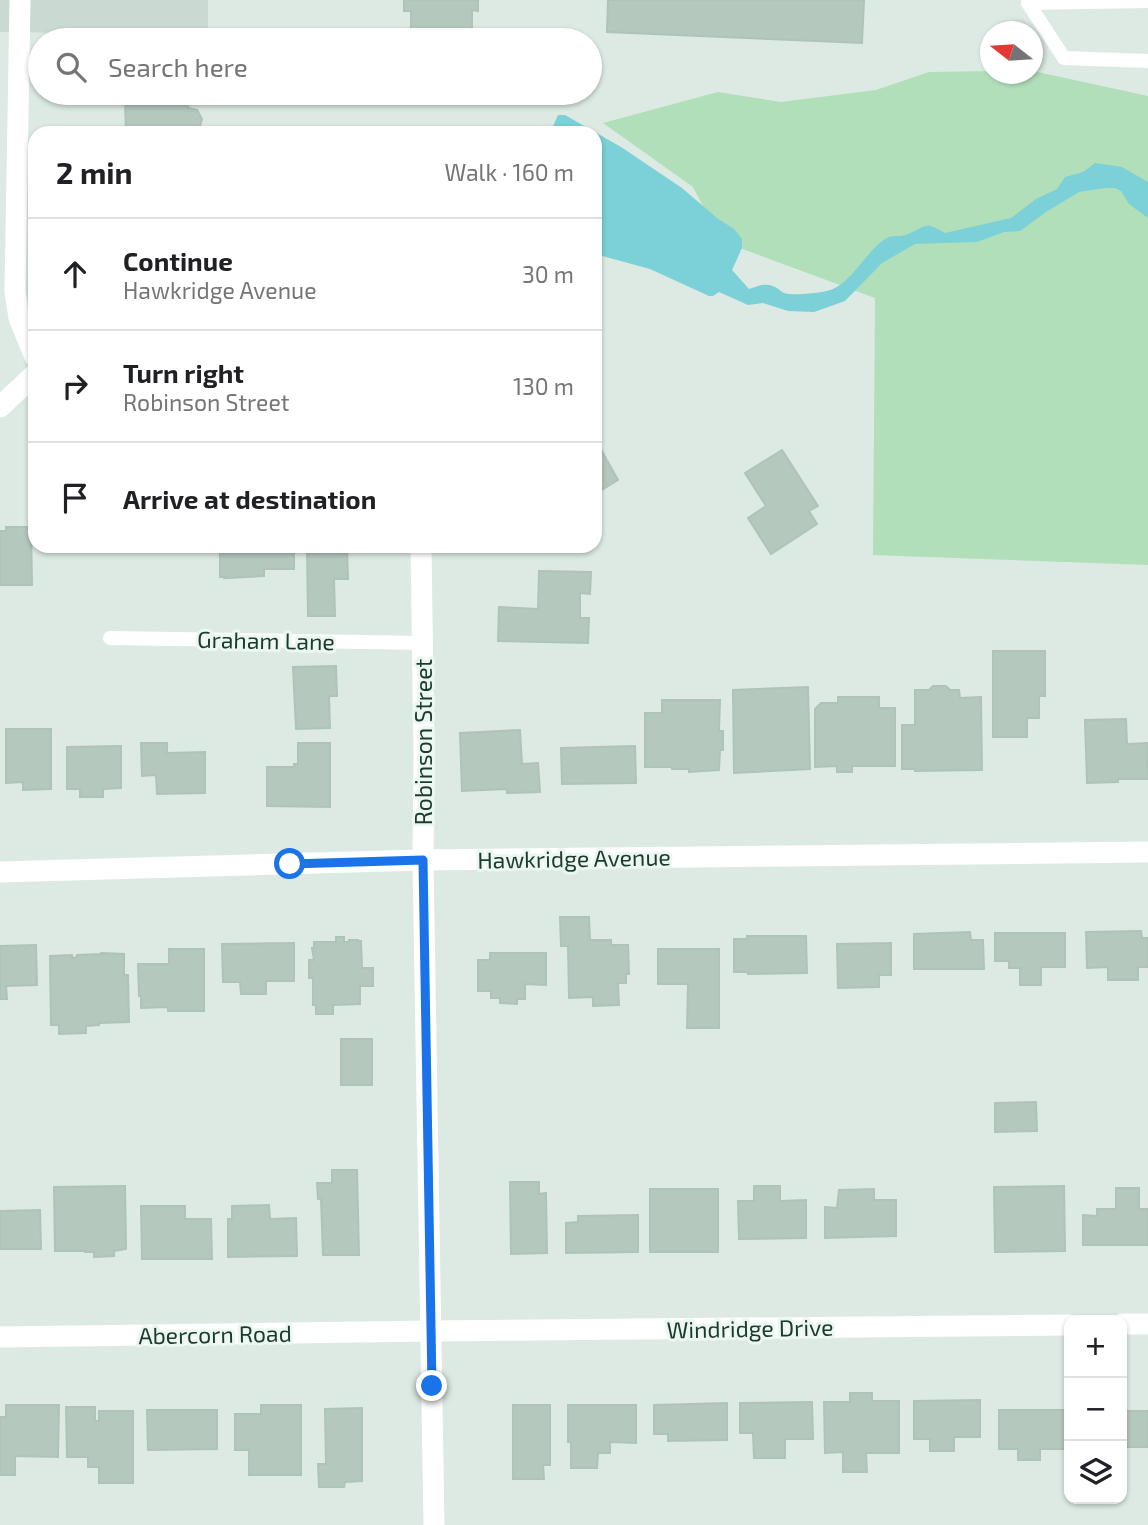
<!DOCTYPE html>
<meta charset="utf-8">
<style>
:root{--surface:#fff;--page:#f6f6f6;--text:#202124;--muted:#757577;--line:#e0e0e0}
body{margin:0;font-family:"Exo 2",sans-serif;background:var(--page);color:var(--text)}
.controls{position:absolute;right:21px;bottom:21px;display:grid;overflow:hidden;border-radius:14px;box-shadow:0 2px 5px #0004}
.controls button{width:63px;height:63px;display:grid;place-items:center;padding:0;border:0;border-bottom:2px solid var(--line);background:var(--surface);color:var(--text);font:35px sans-serif}
.compass{position:absolute;left:980px;top:21px;width:63px;height:63px;border-radius:50%;background:var(--surface);box-shadow:0 2px 5px #0004;rotate:287deg}
.stop{position:absolute;width:21px;height:21px;margin:-16px;border:5px solid #1a73e8;border-radius:50%;background:#fff}
.stop.end{background:#1a73e8;border-color:#fff;box-shadow:0 2px 7px #0008}
.list{margin:0;padding:0;list-style:none}
h2{display:flex;justify-content:space-between;align-items:center;height:91px;margin:0;padding:0 28px;font-size:30px}
h2 small{font-size:23px;font-weight:400;color:var(--muted)}
.list li{display:grid;grid-template-columns:46px 1fr auto;gap:21px;align-items:center;box-sizing:border-box;height:112px;padding:0 28px;border-top:2px solid var(--line)}
.list b{display:block;font-size:26px;white-space:nowrap}
.list p{margin:0;font-size:23px;white-space:nowrap;color:var(--muted)}
.list em{font-size:23px;font-style:normal;color:var(--muted)}
.icon{flex:none;width:38px;height:38px;fill:none;stroke:currentColor;stroke-width:2;stroke-linecap:round;stroke-linejoin:round}
.map{position:relative;flex:none;width:1148px;height:1525px;overflow:hidden}
.search{position:absolute;background:var(--surface);box-shadow:0 2px 5px #0004;left:28px;top:28px;width:574px;height:77px;display:flex;align-items:center;gap:18px;box-sizing:border-box;padding:0 24px;border-radius:38px;color:var(--muted);font-size:26px}
.panel{position:absolute;background:var(--surface);box-shadow:0 2px 5px #0004;left:28px;top:126px;width:574px;height:427px;border-radius:21px}
.map>svg:first-child{display:block}
.built{fill:#cadad2}
.green{fill:#b1dfba}
.water{fill:#7cd0d7}
.building{fill:#b4c8be;stroke:#aec4b9;stroke-width:2}
.lines{fill:none;stroke-linecap:round;stroke-linejoin:round}
.service{stroke:#fff;stroke-width:14}
.minor{stroke:#fff;stroke-width:21}
.route{stroke:#1a73e8;stroke-width:9}
.labels{text-anchor:middle;dominant-baseline:central;stroke-width:6;stroke-linejoin:round;paint-order:stroke}
.street-label{font-size:23px;fill:#1c3b30;stroke:#ecf7f1}
</style>
<div class="map">
<svg width="1148" height="1525" viewBox="0 0 1148 1525">
<rect width="100%" height="100%" fill="#dceae3"/>
<path class="built" d="M 0,0 L 208,0 L 208,35 L 0,32 Z"/>
<path class="green" d="M 990,71 L 990,74 L 1032,74 L 1033,71 L 1148,96 L 1148,565 L 873,555 L 875,298 L 721,241 L 693,187 L 603,123 L 718,92 L 781,102 L 876,90 L 929,72 Z"/>
<path class="water" d="M 558,115 L 565,115 L 621,147 L 682,188 L 717,218 L 734,229 L 742,239 L 742,248 L 732,270 L 749,289 C 758,286 766,282 775,287 C 778,288 781,292 784,293 C 792,296 825,293 833,289 C 855,279 869,246 889,237 C 894,235 900,237 905,235 C 926,228 923,219 945,233 L 1011,218 L 1036,199 L 1057,189 L 1065,177 L 1083,172 L 1095,163 L 1122,167 L 1148,182 L 1148,218 L 1129,204 L 1121,191 L 1115,188 L 1105,188 L 1079,192 L 1046,212 L 1020,231 L 1004,232 L 977,242 L 915,244 L 882,263 L 845,301 L 814,312 L 788,311 L 763,303 L 748,305 L 719,292 L 713,296 L 709,296 L 650,269 L 595,254 L 595,133 L 550,133 Z"/>
<g class="building">
<path d="M 404,0 L 478,0 L 478,11 L 472,10 L 472,33 L 411,33 L 411,11 L 404,11 Z"/>
<path d="M 608,0 L 864,0 L 862,43 L 607,32 Z"/>
<path d="M 159,93 L 174,93 L 174,103 L 189,101 L 188,108 L 197,110 L 202,119 L 199,130 L 196,133 L 126,133 L 125,102 L 150,101 L 150,94 Z"/>
<path d="M 595,439 L 618,480 L 595,494 Z"/>
<path d="M 782,450 L 818,506 L 809,511 L 817,524 L 771,554 L 748,518 L 766,506 L 745,473 Z"/>
<path d="M 6,527 L 31,527 L 32,585 L 0,585 L 0,531 L 6,531 Z"/>
<path d="M 220,546 L 294,546 L 294,569 L 264,569 L 264,576 L 225,578 L 226,577 L 220,577 Z"/>
<path d="M 307,546 L 353,546 L 347,547 L 348,579 L 334,579 L 335,616 L 308,616 Z"/>
<path d="M 539,571 L 591,572 L 590,594 L 580,593 L 580,618 L 589,618 L 588,643 L 498,641 L 499,607 L 538,609 Z"/>
<path d="M 993,651 L 1045,651 L 1045,696 L 1039,696 L 1039,718 L 1027,718 L 1027,737 L 993,737 Z"/>
<path d="M 336,666 L 337,696 L 329,696 L 330,728 L 296,729 L 293,667 Z"/>
<path d="M 933,686 L 946,686 L 950,690 L 959,690 L 960,698 L 981,697 L 982,770 L 915,771 L 915,769 L 902,769 L 902,725 L 915,725 L 915,690 L 929,690 Z"/>
<path d="M 808,687 L 810,769 L 734,773 L 733,690 Z"/>
<path d="M 838,697 L 879,697 L 879,708 L 895,708 L 895,766 L 852,766 L 852,772 L 837,772 L 837,766 L 815,767 L 815,709 L 821,703 L 838,703 Z"/>
<path d="M 662,700 L 720,700 L 719,731 L 723,731 L 723,750 L 720,750 L 719,770 L 689,772 L 689,769 L 672,769 L 672,767 L 645,767 L 645,713 L 662,713 Z"/>
<path d="M 1126,719 L 1127,744 L 1147,743 L 1148,779 L 1118,779 L 1118,782 L 1087,783 L 1085,720 Z"/>
<path d="M 6,729 L 51,729 L 51,789 L 23,790 L 23,782 L 6,783 Z"/>
<path d="M 520,730 L 522,764 L 538,763 L 540,792 L 507,793 L 507,789 L 462,791 L 460,733 Z"/>
<path d="M 141,743 L 167,743 L 167,753 L 205,752 L 205,793 L 157,794 L 156,775 L 142,776 Z"/>
<path d="M 298,743 L 330,743 L 330,807 L 267,806 L 267,767 L 294,767 L 294,764 L 298,764 Z"/>
<path d="M 121,746 L 121,788 L 103,789 L 103,797 L 80,797 L 80,789 L 67,789 L 67,747 Z"/>
<path d="M 635,746 L 636,783 L 562,784 L 561,748 Z"/>
<path d="M 560,917 L 589,917 L 590,940 L 611,940 L 611,945 L 628,945 L 629,974 L 626,974 L 626,983 L 618,983 L 619,1005 L 593,1006 L 593,997 L 569,998 L 568,946 L 561,946 Z"/>
<path d="M 1141,931 L 1142,938 L 1148,938 L 1148,967 L 1138,967 L 1138,980 L 1108,980 L 1108,967 L 1087,968 L 1086,932 Z"/>
<path d="M 970,932 L 971,940 L 983,940 L 984,969 L 914,969 L 914,934 Z"/>
<path d="M 995,933 L 1065,933 L 1065,967 L 1041,967 L 1041,985 L 1020,985 L 1020,968 L 1009,968 L 1009,961 L 995,961 Z"/>
<path d="M 747,936 L 806,936 L 807,973 L 748,974 L 748,972 L 734,972 L 734,939 L 747,939 Z"/>
<path d="M 336,937 L 344,937 L 344,942 L 349,942 L 349,940 L 358,940 L 358,941 L 361,941 L 362,968 L 373,968 L 373,986 L 360,986 L 360,1004 L 333,1005 L 333,1014 L 316,1014 L 316,1005 L 313,1005 L 313,978 L 309,978 L 309,960 L 314,960 L 312,948 L 314,948 L 314,942 L 336,942 Z"/>
<path d="M 294,943 L 294,981 L 266,981 L 266,994 L 241,994 L 240,982 L 223,982 L 222,944 Z"/>
<path d="M 891,943 L 891,975 L 879,975 L 879,987 L 838,988 L 837,944 Z"/>
<path d="M 36,945 L 37,985 L 6,986 L 7,999 L 0,999 L 0,946 Z"/>
<path d="M 169,949 L 204,949 L 204,1011 L 168,1011 L 168,1007 L 141,1008 L 141,996 L 139,996 L 138,964 L 169,964 Z"/>
<path d="M 658,949 L 719,949 L 719,1028 L 687,1028 L 688,984 L 658,984 Z"/>
<path d="M 102,953 L 124,954 L 124,975 L 128,975 L 129,1022 L 99,1023 L 99,1025 L 86,1026 L 86,1033 L 59,1034 L 59,1025 L 51,1025 L 50,956 L 72,955 L 72,958 L 77,957 L 77,955 L 103,954 Z"/>
<path d="M 490,953 L 546,953 L 546,985 L 525,984 L 525,999 L 517,999 L 517,1004 L 500,1003 L 500,998 L 491,998 L 491,991 L 478,991 L 478,960 L 490,960 Z"/>
<rect x="341" y="1039" width="31" height="46"/>
<path d="M 1036,1102 L 1037,1131 L 995,1132 L 995,1103 Z"/>
<path d="M 332,1170 L 357,1170 L 359,1255 L 323,1255 L 321,1199 L 318,1199 L 317,1183 L 332,1183 Z"/>
<path d="M 510,1182 L 539,1182 L 539,1194 L 546,1193 L 547,1253 L 511,1254 Z"/>
<path d="M 125,1186 L 126,1249 L 114,1251 L 114,1256 L 94,1257 L 94,1252 L 86,1252 L 87,1251 L 55,1251 L 54,1187 Z"/>
<path d="M 754,1186 L 780,1186 L 780,1201 L 806,1200 L 806,1238 L 739,1239 L 738,1201 L 754,1201 Z"/>
<path d="M 1064,1186 L 1065,1251 L 995,1252 L 994,1187 Z"/>
<path d="M 1116,1188 L 1139,1188 L 1139,1209 L 1148,1209 L 1148,1245 L 1083,1245 L 1083,1215 L 1097,1216 L 1097,1209 L 1116,1209 Z"/>
<rect x="650" y="1189" width="68" height="63"/>
<path d="M 874,1189 L 874,1200 L 896,1200 L 896,1236 L 825,1238 L 825,1207 L 837,1208 L 839,1190 Z"/>
<path d="M 269,1205 L 270,1219 L 296,1218 L 297,1256 L 228,1257 L 228,1219 L 232,1219 L 232,1206 Z"/>
<path d="M 141,1206 L 185,1206 L 185,1219 L 211,1219 L 212,1259 L 142,1259 Z"/>
<path d="M 40,1210 L 41,1249 L 0,1249 L 0,1211 Z"/>
<path d="M 638,1215 L 638,1252 L 566,1253 L 566,1223 L 578,1222 L 578,1216 Z"/>
<path d="M 850,1393 L 872,1393 L 872,1401 L 899,1401 L 899,1453 L 866,1453 L 867,1472 L 843,1472 L 843,1452 L 825,1453 L 824,1402 L 850,1402 Z"/>
<path d="M 980,1400 L 980,1437 L 954,1437 L 954,1451 L 930,1451 L 930,1439 L 914,1439 L 914,1401 Z"/>
<path d="M 812,1402 L 813,1439 L 785,1439 L 785,1458 L 754,1458 L 753,1433 L 740,1433 L 740,1403 Z"/>
<path d="M 727,1403 L 727,1440 L 668,1441 L 668,1434 L 654,1434 L 654,1405 Z"/>
<path d="M 6,1405 L 59,1405 L 58,1457 L 15,1456 L 15,1475 L 0,1475 L 0,1417 L 6,1417 Z"/>
<path d="M 261,1405 L 301,1405 L 301,1475 L 249,1475 L 249,1450 L 235,1450 L 235,1414 L 261,1414 Z"/>
<path d="M 513,1405 L 550,1405 L 550,1465 L 543,1465 L 544,1479 L 513,1479 Z"/>
<path d="M 568,1405 L 636,1405 L 636,1443 L 610,1442 L 610,1453 L 598,1453 L 597,1468 L 571,1468 L 571,1442 L 568,1442 Z"/>
<path d="M 66,1407 L 95,1407 L 95,1421 L 99,1421 L 99,1411 L 133,1411 L 133,1483 L 99,1483 L 99,1467 L 88,1467 L 88,1457 L 67,1457 Z"/>
<path d="M 362,1408 L 362,1481 L 345,1482 L 344,1487 L 319,1487 L 318,1464 L 326,1464 L 325,1409 Z"/>
<path d="M 147,1410 L 217,1410 L 217,1449 L 148,1450 Z"/>
<path d="M 999,1410 L 1068,1410 L 1068,1449 L 1040,1449 L 1040,1460 L 1018,1460 L 1018,1449 L 999,1449 Z"/>
<rect x="1122" y="1411" width="26" height="36"/>
</g>
<g class="lines">
<g class="service">
<path d="M 1028,0 L 1028,3 L 1064,58 L 1148,61"/>
<path d="M 1028,3 L 1148,1"/>
<path d="M 110,638 L 423,643"/>
</g>
<g class="minor">
<path d="M 20,0 L 15,292 L 19,318 L 35,357"/>
<path d="M 0,407 L 35,374"/>
<path d="M 421,546 L 424,754 L 423,860 L 434,1525"/>
<path d="M 0,872 L 423,860 L 1148,852"/>
<path d="M 1122,1324 L 1148,1324"/>
<path d="M 0,1337 L 431,1331 L 1069,1325"/>
</g>
</g>
<g class="lines">
<path class="route" d="M 290,864 L 423,860 L 432,1386"/>
</g>
<g class="labels">
<g class="street-label">
<text transform="translate(266 640) rotate(1)">Graham Lane</text>
<text transform="translate(423 742) rotate(-90)">Robinson Street</text>
<text transform="translate(574 858) rotate(-1)">Hawkridge Avenue</text>
<text transform="translate(750 1328) rotate(-1)">Windridge Drive</text>
<text transform="translate(215 1334) rotate(-1)">Abercorn Road</text>
</g>
</g>
</svg>
<div class="controls">
<button>+</button>
<button>−</button>
<button><svg class="icon" aria-label="layers" viewBox="0 0 24 24"><path d="M12 4l9 5-9 5-9-5zM3 14l9 5 9-5"/></svg></button>
</div>
<svg class="compass" viewBox="-18 -18 36 36"><path d="M0-13l5 13h-10z" fill="#e53935"/><path d="M0 13l5-13h-10z" fill="#757577"/></svg>
<div class="stop" style="left:290px;top:864px"></div>
<div class="stop end" style="left:432px;top:1386px"></div>
<div class="search"><svg class="icon" aria-label="search" viewBox="0 0 24 24"><circle cx="10" cy="10" r="6"/><path d="M15 15l6 6"/></svg>Search here</div>
<section class="panel">
<h2>2 min<small>Walk · 160 m</small></h2>
<ul class="list">
<li><svg class="icon" aria-label="ahead" viewBox="0 0 24 24"><path d="M12 20V5M6 11l6-6 6 6"/></svg><div><b>Continue</b><p>Hawkridge Avenue</p></div><em>30 m</em></li>
<li><svg class="icon" aria-label="right" viewBox="0 0 24 24"><path d="M7 20v-9h11M14 6l5 5-5 5"/></svg><div><b>Turn right</b><p>Robinson Street</p></div><em>130 m</em></li>
<li><svg class="icon" aria-label="arrive" viewBox="0 0 24 24"><path d="M6 21V4h12l-3 4 3 4H6"/></svg><div><b>Arrive at destination</b></div></li>
</ul>
</section>
</div>
